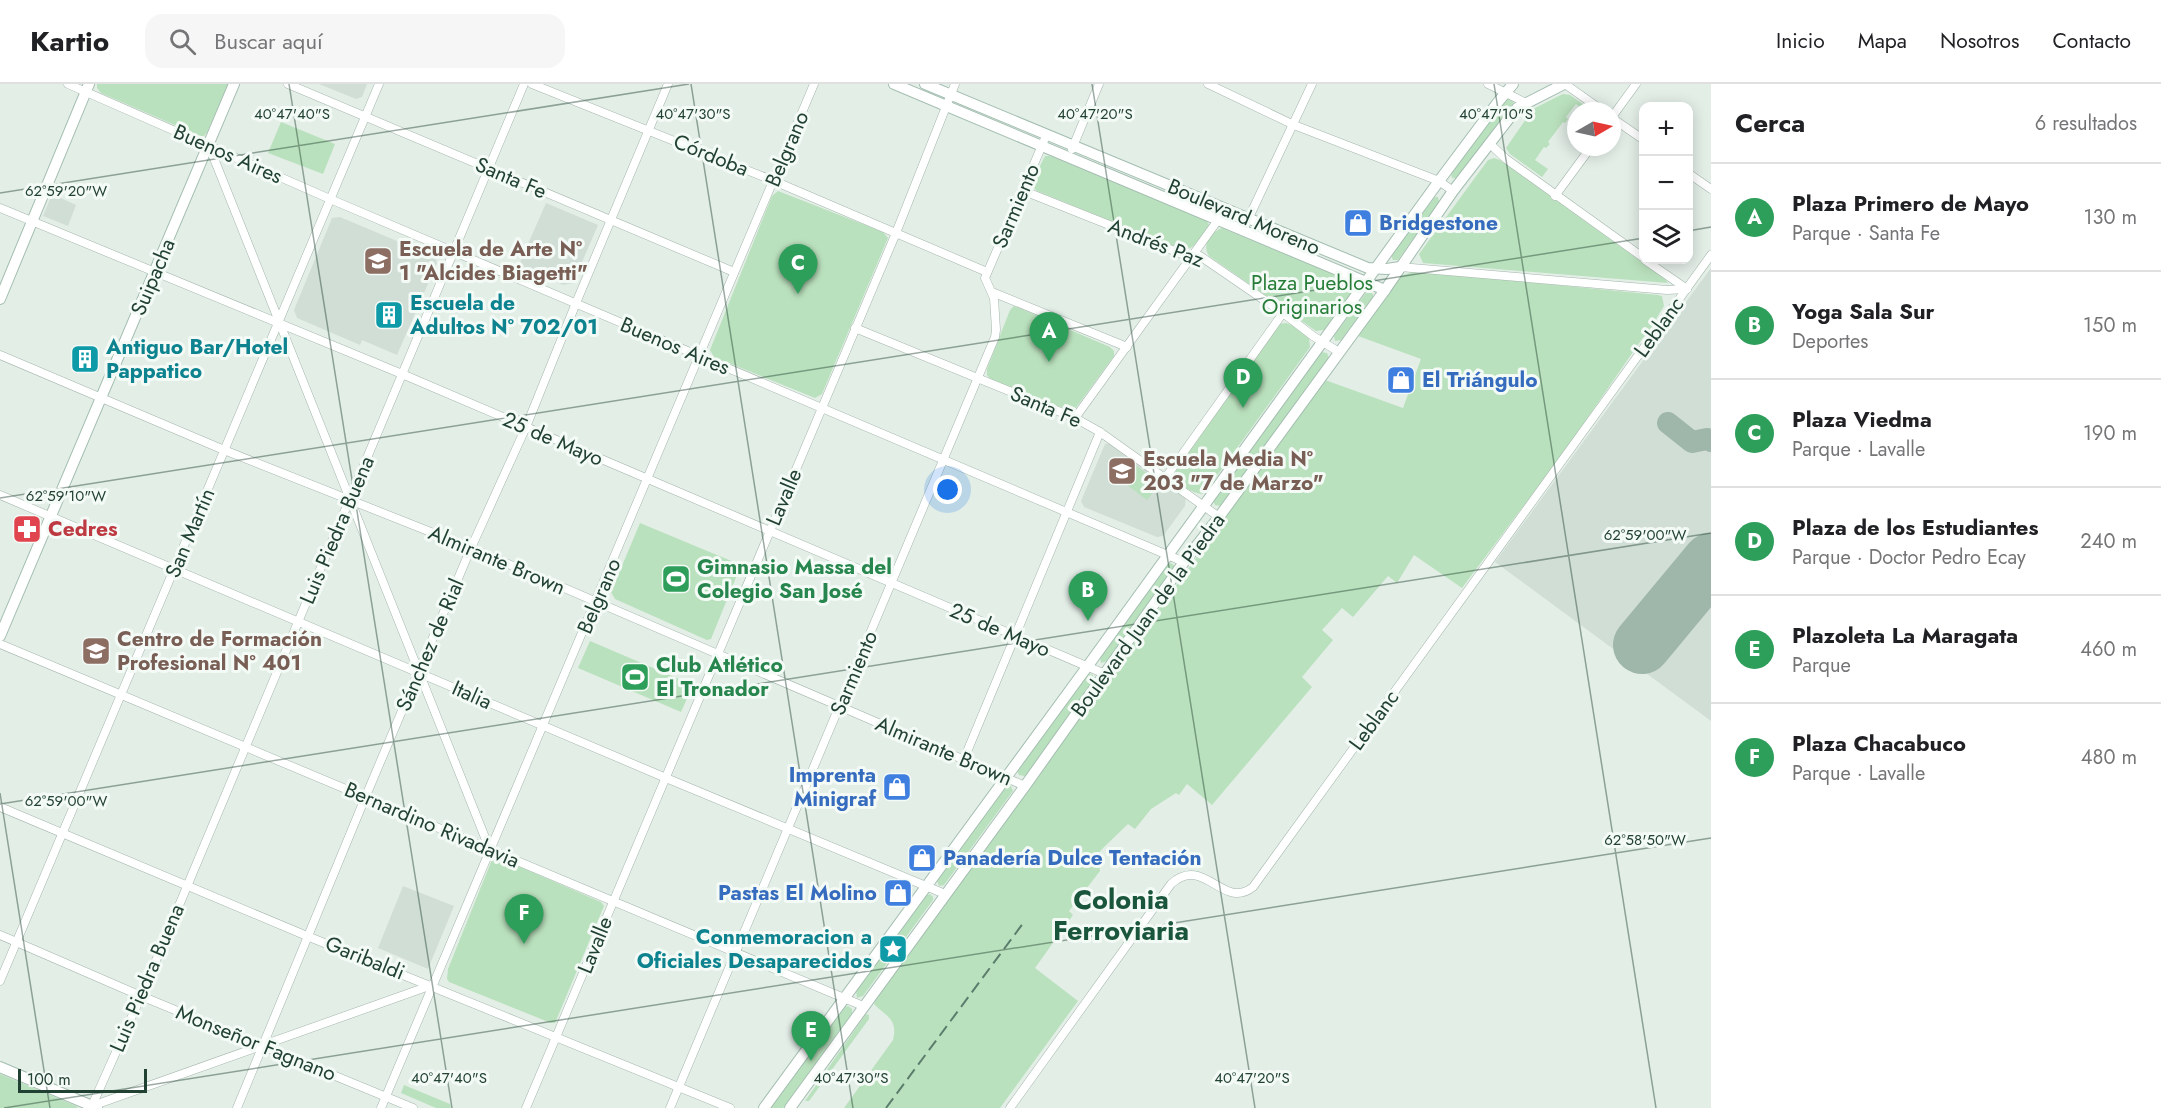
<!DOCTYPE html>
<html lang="es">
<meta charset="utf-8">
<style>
:root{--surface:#fff;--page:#f6f6f6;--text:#202124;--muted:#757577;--line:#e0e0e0;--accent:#2563eb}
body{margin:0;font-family:Jost,sans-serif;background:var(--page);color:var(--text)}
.controls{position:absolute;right:18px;top:18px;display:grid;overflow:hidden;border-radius:12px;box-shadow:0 3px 15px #0003}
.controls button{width:54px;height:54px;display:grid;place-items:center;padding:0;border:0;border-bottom:2px solid var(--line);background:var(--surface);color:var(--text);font:30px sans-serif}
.compass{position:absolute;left:1567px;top:18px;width:54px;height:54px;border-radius:50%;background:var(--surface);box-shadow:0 3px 15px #0003;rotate:81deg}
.scale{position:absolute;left:18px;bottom:15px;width:129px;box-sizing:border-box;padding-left:6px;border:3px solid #214232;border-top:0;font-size:16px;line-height:21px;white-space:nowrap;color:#214232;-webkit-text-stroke:4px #f4faf6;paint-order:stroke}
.you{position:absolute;left:948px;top:406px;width:21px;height:21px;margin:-15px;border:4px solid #fff;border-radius:50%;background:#1a73e8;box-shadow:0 0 0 9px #1a73e833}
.badge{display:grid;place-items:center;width:39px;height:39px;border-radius:50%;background:var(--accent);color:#fff;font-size:20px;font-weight:700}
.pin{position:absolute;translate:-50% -50px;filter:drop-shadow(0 2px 3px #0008)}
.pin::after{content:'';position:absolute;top:32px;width:21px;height:18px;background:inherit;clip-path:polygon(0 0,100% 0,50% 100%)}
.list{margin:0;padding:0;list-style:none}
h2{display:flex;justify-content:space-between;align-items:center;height:78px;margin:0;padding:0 24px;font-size:26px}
h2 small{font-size:20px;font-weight:400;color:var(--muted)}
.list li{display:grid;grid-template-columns:39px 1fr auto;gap:18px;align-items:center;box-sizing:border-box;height:108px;padding:0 24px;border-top:2px solid var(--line)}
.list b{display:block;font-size:22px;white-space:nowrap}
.list p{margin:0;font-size:20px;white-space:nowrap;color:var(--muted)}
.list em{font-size:20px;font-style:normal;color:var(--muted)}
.icon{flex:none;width:33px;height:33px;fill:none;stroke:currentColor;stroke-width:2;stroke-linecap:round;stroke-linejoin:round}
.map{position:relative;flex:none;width:1711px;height:1024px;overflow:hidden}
header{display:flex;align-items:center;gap:36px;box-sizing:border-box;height:84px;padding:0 30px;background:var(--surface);border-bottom:2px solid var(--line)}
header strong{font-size:28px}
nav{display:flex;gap:33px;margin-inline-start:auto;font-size:21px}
.search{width:420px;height:54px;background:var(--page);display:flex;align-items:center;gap:15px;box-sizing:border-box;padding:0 21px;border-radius:18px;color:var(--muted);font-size:22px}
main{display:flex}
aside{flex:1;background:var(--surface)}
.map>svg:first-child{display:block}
.built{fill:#d1ded6}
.green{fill:#bae1bd}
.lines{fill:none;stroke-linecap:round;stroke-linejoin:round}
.taxiway{stroke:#9fb6aa;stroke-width:22}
.runway{stroke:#9fb6aa;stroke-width:58}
.street-casing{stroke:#a5b7ad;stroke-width:9}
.secondary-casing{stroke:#a3beb0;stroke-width:12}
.street{stroke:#fff;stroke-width:8}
.secondary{stroke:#fff;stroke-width:10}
.rail{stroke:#5b7d6d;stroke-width:2;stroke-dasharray:12 6;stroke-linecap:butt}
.ticks{fill:none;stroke:#214232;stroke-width:1.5;stroke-opacity:0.45}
.labels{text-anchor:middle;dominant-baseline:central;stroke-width:6;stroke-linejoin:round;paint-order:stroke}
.street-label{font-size:21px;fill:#214232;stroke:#f4faf6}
.shop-label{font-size:21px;font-weight:bold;fill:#366cbe;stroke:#f4faf6;text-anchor:start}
.education-label{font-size:21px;font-weight:bold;fill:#785e54;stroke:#f4faf6;text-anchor:start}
.park-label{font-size:21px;fill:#267d37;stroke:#f4faf6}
.culture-label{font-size:21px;font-weight:bold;fill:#0d838f;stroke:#f4faf6;text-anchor:start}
.health-label{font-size:21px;font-weight:bold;fill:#be3a42;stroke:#f4faf6;text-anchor:start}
.leisure-label{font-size:21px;font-weight:bold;fill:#27864d;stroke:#f4faf6;text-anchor:start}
.district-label{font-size:27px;font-weight:bold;fill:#1a563c;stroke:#f4faf6}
.ticks-label{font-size:15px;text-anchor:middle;fill:#214232;stroke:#f4faf6;stroke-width:6;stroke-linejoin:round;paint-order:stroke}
</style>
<header>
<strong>Kartio</strong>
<div class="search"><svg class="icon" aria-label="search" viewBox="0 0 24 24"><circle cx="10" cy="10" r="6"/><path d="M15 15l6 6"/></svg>Buscar aquí</div>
<nav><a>Inicio</a><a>Mapa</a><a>Nosotros</a><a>Contacto</a></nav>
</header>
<main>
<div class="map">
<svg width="1711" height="1024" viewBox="0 0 1711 1024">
<rect width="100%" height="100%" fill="#e3eee7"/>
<g class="built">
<path d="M 319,0 L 367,0 L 362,13 L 356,15 Z"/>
<path d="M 52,110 L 76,121 L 68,142 L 43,132 Z"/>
<path d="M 546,119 L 598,141 L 573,199 L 563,201 L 518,183 Z"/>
<path d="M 340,133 L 435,173 L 437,179 L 397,271 L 362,256 L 360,261 L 297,234 L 294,226 L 332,134 Z"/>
<path d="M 1711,184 L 1711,637 L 1495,478 Z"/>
<path d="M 1111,359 L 1186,413 L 1185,422 L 1163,452 L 1157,453 L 1084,423 L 1081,417 L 1105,360 Z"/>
<path d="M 403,802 L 454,822 L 428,885 L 378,864 Z"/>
</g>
<g class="green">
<path d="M 97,0 L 228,0 L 207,48 L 204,52 L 200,52 L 101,9 L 97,4 Z"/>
<path d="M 1563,10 L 1570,11 L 1591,26 L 1585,27 L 1576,20 L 1566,33 L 1568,35 L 1565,39 L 1563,38 L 1548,58 L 1550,60 L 1546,64 L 1544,63 L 1535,76 L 1548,85 L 1542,93 L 1510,70 L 1506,64 L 1533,25 Z"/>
<path d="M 1507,12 L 1516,15 L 1457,94 L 1452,94 L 1451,89 Z"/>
<path d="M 281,38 L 335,60 L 323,90 L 268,69 Z"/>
<path d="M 1045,72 L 1050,72 L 1207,137 L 1209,141 C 1202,151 1196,166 1182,166 L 1037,107 L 1033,103 L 1033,96 Z"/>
<path d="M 1494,74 L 1500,76 L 1664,194 L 1668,199 L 1423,179 L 1419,170 L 1488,76 Z"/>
<path d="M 778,107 L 883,148 L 888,154 L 822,310 L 815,314 L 714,273 L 710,266 L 772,112 Z"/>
<path d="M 1435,113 L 1438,113 L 1439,118 L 1398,176 L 1393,176 L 1391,171 Z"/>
<path d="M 1222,144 L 1354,199 L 1356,203 L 1324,246 L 1316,247 L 1209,172 C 1202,161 1209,149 1222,144 Z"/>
<path d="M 1416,187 L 1658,211 L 1662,212 L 1664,222 C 1655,235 1654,243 1642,255 L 1563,369 L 1462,504 L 1414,471 L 1397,499 L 1388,492 L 1353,533 L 1342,524 L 1322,546 L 1333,556 L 1302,593 L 1312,603 L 1212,721 L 1187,700 L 1179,711 L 1176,709 L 1151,725 L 1135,745 L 1128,740 L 1102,765 L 1099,769 L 1100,787 L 1069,827 L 1073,831 L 1035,884 L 1078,917 L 1000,1024 L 844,1024 L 893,956 C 898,935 887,933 874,920 L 876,915 L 1325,296 L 1403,324 L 1421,275 L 1358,252 L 1400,192 Z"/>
<path d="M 1368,206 L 1373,210 L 1373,213 L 1341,256 L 1335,257 L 1334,252 Z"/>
<path d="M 1014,222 L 1110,263 L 1114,267 L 1114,272 L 1075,325 L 1071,327 L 990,295 L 987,291 L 987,285 L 1010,226 Z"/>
<path d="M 1286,239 L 1292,241 L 1309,254 L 1310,263 L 1206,407 L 1202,410 C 1192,409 1178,401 1174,391 L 1177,385 L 1279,240 Z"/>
<path d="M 1321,268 L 1327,269 L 1329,274 L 1221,422 L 1215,421 L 1213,416 Z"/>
<path d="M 1131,378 L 1160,399 L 1147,416 L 1119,395 Z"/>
<path d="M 640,439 L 741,481 L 711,555 L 707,556 L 615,515 L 611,508 Z"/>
<path d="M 1171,479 L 1176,483 L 1108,577 L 1101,579 L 1100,572 L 1167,481 Z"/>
<path d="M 590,557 L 693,601 L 681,628 L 578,584 Z"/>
<path d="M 1090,590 L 1093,591 L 1094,596 L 1025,692 L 1019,691 L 1017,687 L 1087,591 Z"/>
<path d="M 1006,702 L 1011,702 L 1013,707 L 944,801 L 939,802 L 937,797 Z"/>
<path d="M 495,774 L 509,778 L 601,818 L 604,822 L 555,939 L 551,939 L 449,898 L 447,895 L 448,885 L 491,778 Z"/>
<path d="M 930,810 L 933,813 L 933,816 L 863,912 L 857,914 L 856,907 L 927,811 Z"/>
<path d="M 848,922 L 852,925 L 852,929 L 783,1024 L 770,1024 L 845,923 Z"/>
<path d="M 866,930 L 869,931 L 869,935 L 809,1017 L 805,1017 Z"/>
<path d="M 0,990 L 76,1022 L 78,1024 L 0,1024 Z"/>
<path d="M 404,1001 L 450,1020 L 451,1024 L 436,1024 L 401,1009 Z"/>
</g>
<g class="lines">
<path class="taxiway" d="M 1668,339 L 1692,358 L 1707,355 L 1711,357"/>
<path class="runway" d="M 1642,561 L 1711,478"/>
<g class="street-casing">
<g id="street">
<path d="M 68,0 L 330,115 L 1184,478"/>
<path d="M 288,0 L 734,188"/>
<path d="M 532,0 L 774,97 L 987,188"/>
<path d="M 1208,0 L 1294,41 L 1439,97 L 1453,107"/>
<path d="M 1488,0 L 1526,19"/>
<path d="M 1565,0 L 1603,27"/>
<path d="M 1612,33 L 1636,0"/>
<path d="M 1612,34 L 1644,56"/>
<path d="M 1490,60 L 1506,75 L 1644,174"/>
<path d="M 209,62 L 490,766"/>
<path d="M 1072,65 L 1099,0"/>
<path d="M 1688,89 L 1711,105"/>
<path d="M 1024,107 L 1182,170 L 1200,172 L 1283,229 L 1313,252 L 1339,268"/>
<path d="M 1555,112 L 1591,63"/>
<path d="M 0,124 L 402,290 L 1105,590"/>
<path d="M 1243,146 L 1312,0"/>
<path d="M 1645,176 L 1687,205"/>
<path d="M 1400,183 L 1667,206 L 1687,205"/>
<path d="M 992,208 L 1127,263"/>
<path d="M 855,244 L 1075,334 L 1100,348 L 1219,433"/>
<path d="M 0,271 L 224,366 L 471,464 L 1025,702"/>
<path d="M 1075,334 L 1218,136 L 1225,125"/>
<path d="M 1166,393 L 1283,229"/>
<path d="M 0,411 L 666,694 L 945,810"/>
<path d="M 0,560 L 863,922"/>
<path d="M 964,675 L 1100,348"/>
<path d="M 0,723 L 307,852 L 730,1024"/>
<path d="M 0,851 L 141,912 L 413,1024"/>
<path d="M 0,897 L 379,0"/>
<path d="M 92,1022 L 432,901"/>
<path d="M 91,1024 L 141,912 L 524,0"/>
<path d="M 237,1024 L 365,714 L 471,464 L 526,343 L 576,219 L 668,0"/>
<path d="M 381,1024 L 814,0"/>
<path d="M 526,1024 L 896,149 L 955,0"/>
<path d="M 670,1024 L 995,253 L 996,246 L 994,214 L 985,194 L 1046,52"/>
<path d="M 1010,1024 L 1171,800 C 1204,770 1223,827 1253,803 L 1711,171"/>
</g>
</g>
<g class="secondary-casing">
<g id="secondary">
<path d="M 894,0 L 1385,206"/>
<path d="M 925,0 L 1368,184 L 1387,185 L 1400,183"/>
<path d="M 0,215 L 89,0"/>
<path d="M 0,552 L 234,0"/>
<path d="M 0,983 L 97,1024"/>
<path d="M 764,1024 L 1087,583 L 1439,97 L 1498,18 L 1513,0"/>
<path d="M 790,1024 L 1025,702 L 1184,478 L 1219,433 L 1385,206 L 1453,107 L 1517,24 L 1564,0"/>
</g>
</g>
<use href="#street" class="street"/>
<use href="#secondary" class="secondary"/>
<path class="rail" d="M 886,1024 L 1024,838"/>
</g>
<path class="ticks" d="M 289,0 L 452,1024M 691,0 L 853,1024M 1092,0 L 1255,1024M 1494,0 L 1656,1024M 0,109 L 689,0M 1688,147 L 1711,143M 0,414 L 1644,154M 0,709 L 50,1024M 0,720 L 1711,449M 4,1024 L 1711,754"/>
<defs>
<g id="shop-square" transform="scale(1.5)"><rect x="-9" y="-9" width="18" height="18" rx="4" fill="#3f7fe0" stroke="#f4faf6"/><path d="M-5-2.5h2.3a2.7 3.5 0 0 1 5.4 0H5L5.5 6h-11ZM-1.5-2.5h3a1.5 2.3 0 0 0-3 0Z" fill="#fff"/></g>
<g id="university-square" transform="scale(1.5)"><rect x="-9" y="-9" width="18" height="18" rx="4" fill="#8d6e63" stroke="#f4faf6"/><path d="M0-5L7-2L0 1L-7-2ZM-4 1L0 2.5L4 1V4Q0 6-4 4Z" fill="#fff"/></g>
<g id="building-square" transform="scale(1.5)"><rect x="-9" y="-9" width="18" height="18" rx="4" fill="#0f9aa8" stroke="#f4faf6"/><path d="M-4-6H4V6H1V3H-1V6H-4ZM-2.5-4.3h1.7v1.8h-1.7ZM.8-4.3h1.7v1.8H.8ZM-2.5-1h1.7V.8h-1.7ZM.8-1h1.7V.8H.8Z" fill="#fff"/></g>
<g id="school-square" transform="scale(1.5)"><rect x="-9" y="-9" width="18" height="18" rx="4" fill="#8d6e63" stroke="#f4faf6"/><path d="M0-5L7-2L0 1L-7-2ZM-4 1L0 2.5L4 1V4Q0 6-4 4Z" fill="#fff"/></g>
<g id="pharmacy-square" transform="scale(1.5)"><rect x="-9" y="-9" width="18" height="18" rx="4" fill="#e0444e" stroke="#f4faf6"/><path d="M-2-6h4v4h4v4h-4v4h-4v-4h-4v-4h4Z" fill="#fff"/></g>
<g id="stadium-square" transform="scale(1.5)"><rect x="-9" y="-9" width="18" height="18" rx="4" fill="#2e9e5b" stroke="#f4faf6"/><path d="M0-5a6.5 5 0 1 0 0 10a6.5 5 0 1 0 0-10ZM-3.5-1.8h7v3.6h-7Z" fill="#fff"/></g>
<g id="sight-square" transform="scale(1.5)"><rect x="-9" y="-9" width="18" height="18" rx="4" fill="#0f9aa8" stroke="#f4faf6"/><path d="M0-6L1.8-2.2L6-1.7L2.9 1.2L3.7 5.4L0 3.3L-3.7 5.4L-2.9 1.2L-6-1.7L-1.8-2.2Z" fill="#fff"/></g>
</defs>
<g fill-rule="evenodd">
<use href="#shop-square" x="1358" y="139"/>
<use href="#university-square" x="378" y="177"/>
<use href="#building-square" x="389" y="231"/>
<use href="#building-square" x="85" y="275"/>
<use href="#shop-square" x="1401" y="296"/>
<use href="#school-square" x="1122" y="387"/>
<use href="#pharmacy-square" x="27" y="445"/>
<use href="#stadium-square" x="676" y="495"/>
<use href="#school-square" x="96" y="567"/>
<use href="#stadium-square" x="635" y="593"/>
<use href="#shop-square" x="897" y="703"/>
<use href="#shop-square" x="922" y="774"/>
<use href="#shop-square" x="898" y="809"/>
<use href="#sight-square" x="893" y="865"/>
</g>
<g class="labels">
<g class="street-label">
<text transform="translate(787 65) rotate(-67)">Belgrano</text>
<text transform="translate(228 70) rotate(24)">Buenos Aires</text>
<text transform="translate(711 71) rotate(22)">Córdoba</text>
<text transform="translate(511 94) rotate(23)">Santa Fe</text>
<text transform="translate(1016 122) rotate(-67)">Sarmiento</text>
<text transform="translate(1244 133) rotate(23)">Boulevard Moreno</text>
<text transform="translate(1156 159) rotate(21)">Andrés Paz</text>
<text transform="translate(153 193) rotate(-67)">Suipacha</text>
<text transform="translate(1659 243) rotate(-54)">Leblanc</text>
<text transform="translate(675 262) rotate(23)">Buenos Aires</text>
<text transform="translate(1046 323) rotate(23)">Santa Fe</text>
<text transform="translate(553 355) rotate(23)">25 de Mayo</text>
<text transform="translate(784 413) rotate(-67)">Lavalle</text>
<text transform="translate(337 446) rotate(-67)">Luis Piedra Buena</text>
<text transform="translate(190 449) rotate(-67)">San Martín</text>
<text transform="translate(497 476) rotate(23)">Almirante Brown</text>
<text transform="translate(599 512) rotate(-67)">Belgrano</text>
<text transform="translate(1148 531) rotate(-54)">Boulevard Juan de la Piedra</text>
<text transform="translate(1000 546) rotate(23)">25 de Mayo</text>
<text transform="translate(430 561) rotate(-67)">Sánchez de Rial</text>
<text transform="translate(854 589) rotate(-67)">Sarmiento</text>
<text transform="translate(472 611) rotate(24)">Italia</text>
<text transform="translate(1374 636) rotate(-54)">Leblanc</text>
<text transform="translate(944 667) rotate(23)">Almirante Brown</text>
<text transform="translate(432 741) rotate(23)">Bernardino Rivadavia</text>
<text transform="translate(595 861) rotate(-68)">Lavalle</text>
<text transform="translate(365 874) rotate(22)">Garibaldi</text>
<text transform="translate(147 894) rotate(-67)">Luis Piedra Buena</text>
<text transform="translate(256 959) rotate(22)">Monseñor Fagnano</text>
</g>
<g class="shop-label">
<text x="1379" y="139">Bridgestone</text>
<text x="1422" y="296">El Triángulo</text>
<text x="876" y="691" text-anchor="end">Imprenta<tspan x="876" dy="24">Minigraf</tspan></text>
<text x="943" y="774">Panadería Dulce Tentación</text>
<text x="877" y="809" text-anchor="end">Pastas El Molino</text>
</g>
<g class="education-label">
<text x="399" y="165">Escuela de Arte N°<tspan x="399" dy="24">1 "Alcides Biagetti"</tspan></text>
<text x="1143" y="375">Escuela Media Nº<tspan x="1143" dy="24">203 "7 de Marzo"</tspan></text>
<text x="117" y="555">Centro de Formación<tspan x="117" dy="24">Profesional N° 401</tspan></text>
</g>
<g class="park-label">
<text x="1312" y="199">Plaza Pueblos<tspan x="1312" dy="24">Originarios</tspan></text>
</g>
<g class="culture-label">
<text x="410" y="219">Escuela de<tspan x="410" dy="24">Adultos N° 702/01</tspan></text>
<text x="106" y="263">Antiguo Bar/Hotel<tspan x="106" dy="24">Pappatico</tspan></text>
<text x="872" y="853" text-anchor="end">Conmemoracion a<tspan x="872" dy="24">Oficiales Desaparecidos</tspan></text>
</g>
<g class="health-label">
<text x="48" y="445">Cedres</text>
</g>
<g class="leisure-label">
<text x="697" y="483">Gimnasio Massa del<tspan x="697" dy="24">Colegio San José</tspan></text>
<text x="656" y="581">Club Atlético<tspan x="656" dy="24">El Tronador</tspan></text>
</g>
<g class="district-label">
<text x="1121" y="815">Colonia<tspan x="1121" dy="31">Ferroviaria</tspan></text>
</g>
</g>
<g class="ticks-label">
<text x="1496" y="35">40°47'10"S</text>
<text x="292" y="35">40°47'40"S</text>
<text x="693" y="35">40°47'30"S</text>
<text x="1095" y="35">40°47'20"S</text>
<text x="66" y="112">62°59'20"W</text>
<text x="66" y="417">62°59'10"W</text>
<text x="1645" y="456">62°59'00"W</text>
<text x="66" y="722">62°59'00"W</text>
<text x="1645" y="761">62°58'50"W</text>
<text x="449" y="999">40°47'40"S</text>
<text x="851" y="999">40°47'30"S</text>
<text x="1252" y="999">40°47'20"S</text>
</g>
</svg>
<div class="controls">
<button>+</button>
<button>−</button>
<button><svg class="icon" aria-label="layers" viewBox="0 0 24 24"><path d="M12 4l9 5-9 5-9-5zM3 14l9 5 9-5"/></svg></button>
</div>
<svg class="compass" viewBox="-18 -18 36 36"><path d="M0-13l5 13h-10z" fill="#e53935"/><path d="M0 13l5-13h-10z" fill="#757577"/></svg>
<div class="scale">100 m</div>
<div class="you"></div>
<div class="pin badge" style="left:1049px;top:278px;background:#2e9e5b">A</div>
<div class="pin badge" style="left:1088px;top:537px;background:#2e9e5b">B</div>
<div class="pin badge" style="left:798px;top:210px;background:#2e9e5b">C</div>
<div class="pin badge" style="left:1243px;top:324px;background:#2e9e5b">D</div>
<div class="pin badge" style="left:811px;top:977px;background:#2e9e5b">E</div>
<div class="pin badge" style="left:524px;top:860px;background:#2e9e5b">F</div>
</div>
<aside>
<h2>Cerca<small>6 resultados</small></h2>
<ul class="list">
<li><span class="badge" style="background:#2e9e5b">A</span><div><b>Plaza Primero de Mayo</b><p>Parque · Santa Fe</p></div><em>130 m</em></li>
<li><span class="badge" style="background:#2e9e5b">B</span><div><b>Yoga Sala Sur</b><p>Deportes</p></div><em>150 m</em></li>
<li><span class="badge" style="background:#2e9e5b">C</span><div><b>Plaza Viedma</b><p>Parque · Lavalle</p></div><em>190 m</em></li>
<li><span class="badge" style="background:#2e9e5b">D</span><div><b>Plaza de los Estudiantes</b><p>Parque · Doctor Pedro Ecay</p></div><em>240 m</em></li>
<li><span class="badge" style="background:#2e9e5b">E</span><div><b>Plazoleta La Maragata</b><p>Parque</p></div><em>460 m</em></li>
<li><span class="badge" style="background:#2e9e5b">F</span><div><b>Plaza Chacabuco</b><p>Parque · Lavalle</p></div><em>480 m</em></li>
</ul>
</aside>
</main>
